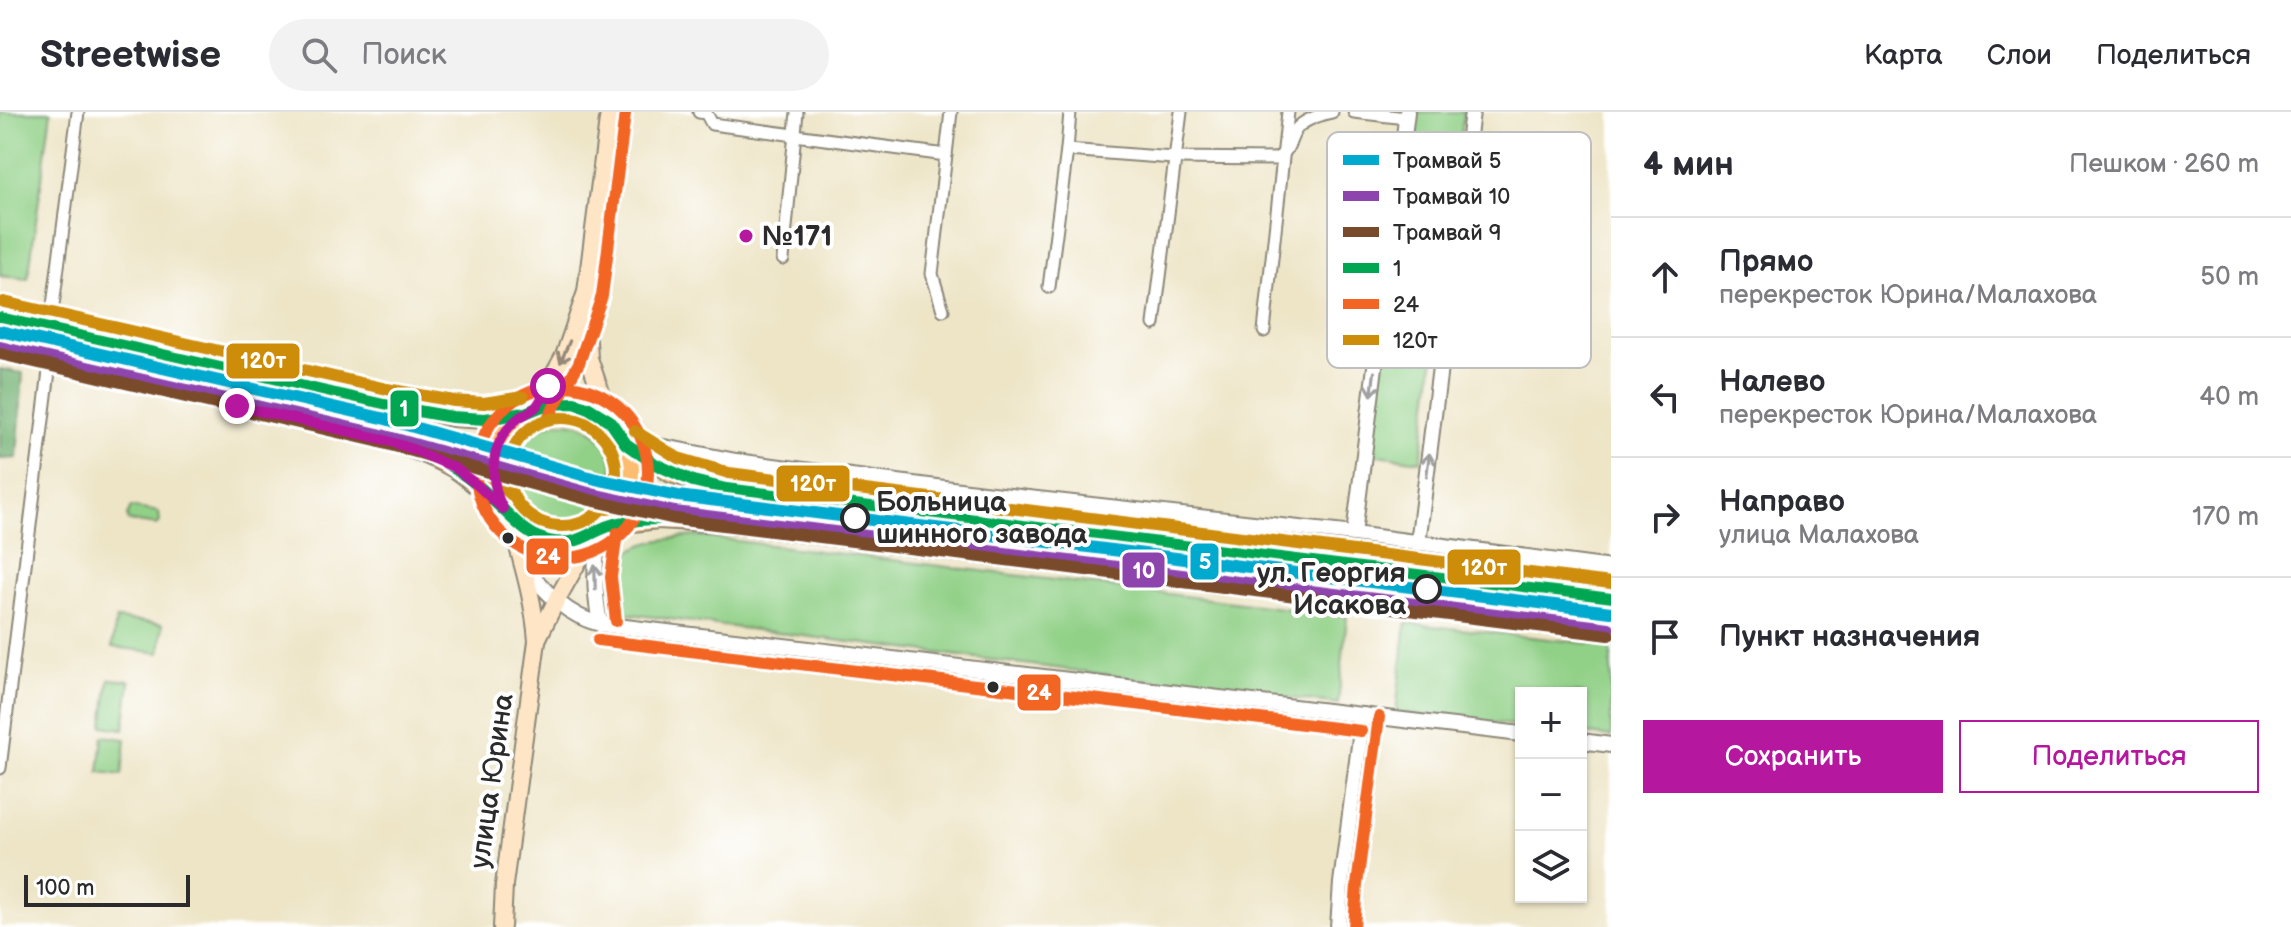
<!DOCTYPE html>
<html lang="ru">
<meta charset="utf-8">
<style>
:root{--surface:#fff;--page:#f2f2f3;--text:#2b2b33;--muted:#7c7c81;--line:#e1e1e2;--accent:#b5179e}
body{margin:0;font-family:"Balsamiq Sans",sans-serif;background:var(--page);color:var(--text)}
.controls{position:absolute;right:24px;bottom:24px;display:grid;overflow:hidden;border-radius:0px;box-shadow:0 2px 6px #0004}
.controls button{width:72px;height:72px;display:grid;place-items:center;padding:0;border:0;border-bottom:2px solid var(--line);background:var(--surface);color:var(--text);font:40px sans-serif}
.scale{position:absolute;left:24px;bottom:20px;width:166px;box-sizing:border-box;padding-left:8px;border:4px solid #2b2b2b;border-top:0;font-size:22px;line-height:28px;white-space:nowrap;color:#2b2b2b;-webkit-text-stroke:6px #fff;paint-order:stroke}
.stop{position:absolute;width:24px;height:24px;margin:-18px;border:6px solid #b5179e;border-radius:50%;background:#fff}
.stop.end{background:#b5179e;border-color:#fff;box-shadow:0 2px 8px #0008}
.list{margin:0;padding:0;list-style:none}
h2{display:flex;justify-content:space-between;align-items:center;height:104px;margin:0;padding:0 32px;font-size:34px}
h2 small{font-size:26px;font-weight:400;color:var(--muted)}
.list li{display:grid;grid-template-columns:52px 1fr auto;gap:24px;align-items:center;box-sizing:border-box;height:120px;padding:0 32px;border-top:2px solid var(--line)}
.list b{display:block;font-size:30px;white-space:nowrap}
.list p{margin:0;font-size:26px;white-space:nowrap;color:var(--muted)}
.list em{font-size:26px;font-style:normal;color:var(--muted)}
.actions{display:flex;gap:16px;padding:24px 32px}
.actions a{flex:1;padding:18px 0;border:2px solid var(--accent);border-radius:0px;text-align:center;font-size:28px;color:var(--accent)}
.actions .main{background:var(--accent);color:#fff}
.icon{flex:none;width:44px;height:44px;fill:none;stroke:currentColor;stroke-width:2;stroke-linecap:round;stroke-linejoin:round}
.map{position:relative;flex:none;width:1611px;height:815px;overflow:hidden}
header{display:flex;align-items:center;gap:48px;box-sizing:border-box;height:112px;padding:0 40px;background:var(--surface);border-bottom:2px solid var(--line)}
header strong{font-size:38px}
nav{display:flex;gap:44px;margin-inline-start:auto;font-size:28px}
.search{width:560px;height:72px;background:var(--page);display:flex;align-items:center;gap:20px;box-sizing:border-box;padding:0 28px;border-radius:44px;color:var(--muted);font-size:30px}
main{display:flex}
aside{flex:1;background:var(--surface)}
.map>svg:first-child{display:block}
.green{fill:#91d087;stroke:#5e7e59;stroke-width:2}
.forest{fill:#74b274;stroke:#506e50;stroke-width:2}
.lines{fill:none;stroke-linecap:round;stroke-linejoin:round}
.minor-casing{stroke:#8c8879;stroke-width:15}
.tertiary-casing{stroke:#8c8879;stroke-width:18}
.secondary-casing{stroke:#8c8879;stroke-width:20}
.primary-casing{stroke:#8c8879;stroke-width:22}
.minor{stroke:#fff;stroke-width:11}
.tertiary{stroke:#fff;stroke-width:14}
.secondary{stroke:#fee5c5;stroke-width:16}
.primary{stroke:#fcbd6f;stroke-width:18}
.bus-1-casing{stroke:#fff;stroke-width:18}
.bus-2-casing{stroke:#fff;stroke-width:18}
.bus-3-casing{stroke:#fff;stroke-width:18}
.bus-1{stroke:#00a651;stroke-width:12}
.bus-2{stroke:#f26522;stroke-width:12}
.bus-3{stroke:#ce8d09;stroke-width:12}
.tram-1-casing{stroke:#fff;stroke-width:18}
.tram-2-casing{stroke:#fff;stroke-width:18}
.tram-3-casing{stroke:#fff;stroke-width:18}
.tram-1{stroke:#00a9ce;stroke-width:12}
.tram-2{stroke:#8e44ad;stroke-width:12}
.tram-3{stroke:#7a4b2a;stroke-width:12}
.oneway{stroke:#948878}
.oneway2{stroke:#a0a0a0}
.route{stroke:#b5179e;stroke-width:10}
.poi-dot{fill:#b5179e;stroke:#fff;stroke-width:3}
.stop-dot{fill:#fff;stroke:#2b2b2b;stroke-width:4}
.bus-dot{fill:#2b2b2b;stroke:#fff;stroke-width:3}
.labels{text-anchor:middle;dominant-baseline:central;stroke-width:8;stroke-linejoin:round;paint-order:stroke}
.poi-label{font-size:28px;font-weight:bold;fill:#2b2b2b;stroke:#fff;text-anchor:start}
.stop-label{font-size:28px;font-weight:bold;fill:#2b2b2b;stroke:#fff;text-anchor:start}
.street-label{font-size:28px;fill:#2b2b2b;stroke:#fff}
.key{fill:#fff;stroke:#bfbfbf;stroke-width:2}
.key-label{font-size:22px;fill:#2b2b2b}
.line-badge{stroke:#fff;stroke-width:3}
.badge-label{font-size:22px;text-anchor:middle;font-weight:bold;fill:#fff}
</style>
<header>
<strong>Streetwise</strong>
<div class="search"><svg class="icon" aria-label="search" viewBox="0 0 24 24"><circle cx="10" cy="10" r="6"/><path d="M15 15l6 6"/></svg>Поиск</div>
<nav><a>Карта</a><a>Слои</a><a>Поделиться</a></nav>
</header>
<main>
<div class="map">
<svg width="1611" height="815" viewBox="0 0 1611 815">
<rect width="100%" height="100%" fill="#fff"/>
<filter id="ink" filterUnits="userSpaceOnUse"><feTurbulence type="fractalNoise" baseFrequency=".0125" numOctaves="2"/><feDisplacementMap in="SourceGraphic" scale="16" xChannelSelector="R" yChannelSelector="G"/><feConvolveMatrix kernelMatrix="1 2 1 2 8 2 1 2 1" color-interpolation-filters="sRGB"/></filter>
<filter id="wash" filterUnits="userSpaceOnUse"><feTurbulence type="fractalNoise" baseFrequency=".006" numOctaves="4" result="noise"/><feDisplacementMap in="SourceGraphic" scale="32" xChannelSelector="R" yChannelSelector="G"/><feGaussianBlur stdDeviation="1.8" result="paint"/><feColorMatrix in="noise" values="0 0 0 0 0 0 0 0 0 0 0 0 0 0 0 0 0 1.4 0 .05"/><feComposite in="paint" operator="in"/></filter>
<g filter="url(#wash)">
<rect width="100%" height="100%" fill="#eee5c7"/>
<g class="green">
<path d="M 0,0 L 51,0 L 28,167 L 0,164 Z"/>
<path d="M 1412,0 L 1464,0 L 1421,349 L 1370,342 Z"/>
<circle cx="564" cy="359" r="49"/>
<path d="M 131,395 L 159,400 L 160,410 L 157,413 L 129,409 L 127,404 Z"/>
<path d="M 697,424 L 1347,504 L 1338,592 L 622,501 C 612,488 606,477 613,460 C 628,427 665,427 697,424 Z"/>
<path d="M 116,507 L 163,512 L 160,541 L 112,535 Z"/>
<path d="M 1406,511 L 1611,534 L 1611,625 L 1581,621 L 1581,581 L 1521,581 L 1521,614 L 1396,600 Z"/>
<path d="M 109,567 L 130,569 L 124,617 L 103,614 Z"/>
<path d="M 103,624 L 126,627 L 122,663 L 99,660 Z"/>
</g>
<path class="forest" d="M 0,257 L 23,261 L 17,346 L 0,347 Z"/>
</g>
<g filter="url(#ink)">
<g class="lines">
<g class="minor-casing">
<g id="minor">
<path d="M 699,0 L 706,1 L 712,12 L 946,43"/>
<path d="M 1354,0 L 1406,6"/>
<path d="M 1067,38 L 1174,46 L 1276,47 C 1288,41 1289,30 1295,19 C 1302,8 1319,3 1332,0"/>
<path d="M 783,147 L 797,0"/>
<path d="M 1049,175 L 1067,38 L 1070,0"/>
<path d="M 943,198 L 932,162 L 951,0"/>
<path d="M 1154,212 L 1181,0"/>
<path d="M 50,217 L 78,0"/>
<path d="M 1264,219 L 1288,0"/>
<path d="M 0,656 L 50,251"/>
</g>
</g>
<g class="tertiary-casing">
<g id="tertiary">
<path d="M 620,320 L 654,333 L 736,349 L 983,381 L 1354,422 L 1611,456"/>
<path d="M 1354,422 L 1407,0"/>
<path d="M 1418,431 L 1472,0"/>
<path d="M 525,456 C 547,481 567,504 600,512 L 1521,622"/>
<path d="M 600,512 C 594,479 593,451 601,418"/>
<path d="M 1581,629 L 1611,633"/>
<path d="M 1338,815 L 1341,771 L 1363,603"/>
</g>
</g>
<g class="secondary-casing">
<g id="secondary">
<path d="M 586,194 L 589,246 L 610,309"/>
<path d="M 535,296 L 564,244 L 586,180 L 609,0"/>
<path d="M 537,528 L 556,489 L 593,423"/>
<path d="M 502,815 L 504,773 L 537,529 C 534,487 521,447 510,406"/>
</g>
</g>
<g class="primary-casing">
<g id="primary">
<path d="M 0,206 L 384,293 L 452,305 L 485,307 L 525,301"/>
<path d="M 0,239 L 378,326 C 404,334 430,342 454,356 C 472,367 487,383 503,397"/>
<circle cx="562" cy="360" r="70"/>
<path d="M 626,332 L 671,361 L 726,377 L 1611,487"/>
<path d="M 609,413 L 658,407 L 723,411 L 1611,520"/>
</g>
</g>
<use href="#minor" class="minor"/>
<use href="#tertiary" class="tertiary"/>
<use href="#secondary" class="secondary"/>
<use href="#primary" class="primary"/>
<g class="bus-1-casing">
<g id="bus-1">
<path d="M 0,206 L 384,293 L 452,305 L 485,307 L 525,301 L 548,292 L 574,291 L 587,295 L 610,309 L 626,332 L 655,352 L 693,369 L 726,377 L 1611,487"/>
<path d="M 0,239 L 378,326 C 405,334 434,342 457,358 C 471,367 484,378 495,390 C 512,405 526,424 549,429 C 581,436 592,416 619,411 C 653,404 689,408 723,411 L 1611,520"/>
</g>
</g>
<g class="bus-2-casing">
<g id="bus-2">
<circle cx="562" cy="360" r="86"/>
<path d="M 549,304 L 579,251 L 602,184 L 625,2"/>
<path d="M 616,509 L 611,465 L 617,421"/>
<path d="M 598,528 L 1361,619"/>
<path d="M 1354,815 L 1357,773 L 1379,605"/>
</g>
</g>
<g class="bus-3-casing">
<g id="bus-3">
<path d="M 4,190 L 387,277 L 454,289 L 484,291 L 523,285"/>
<path d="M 46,233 L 402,317 C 453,334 474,350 514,385"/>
<circle cx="562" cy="360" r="54"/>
<path d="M 635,319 L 678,346 L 729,361 L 1611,471"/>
<path d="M 607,397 L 658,391 L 725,395 L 1611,504"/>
</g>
</g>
<use href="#bus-1" class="bus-1"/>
<use href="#bus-2" class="bus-2"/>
<use href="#bus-3" class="bus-3"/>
<g class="tram-1-casing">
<path id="tram-1" d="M 0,219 L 382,306 L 596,367 L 678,384 L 1611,500"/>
</g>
<g class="tram-2-casing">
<path id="tram-2" d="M 0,235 L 378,322 L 592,382 L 675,400 L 1609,516"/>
</g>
<g class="tram-3-casing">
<path id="tram-3" d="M 0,242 L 376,329 L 590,388 L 675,407 L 1609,523"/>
</g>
<use href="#tram-1" class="tram-1"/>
<use href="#tram-2" class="tram-2"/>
<use href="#tram-3" class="tram-3"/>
</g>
<defs><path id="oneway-shaft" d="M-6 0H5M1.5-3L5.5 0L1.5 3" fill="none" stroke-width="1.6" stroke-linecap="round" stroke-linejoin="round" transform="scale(2)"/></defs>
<use class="oneway" href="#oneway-shaft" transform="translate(565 240) rotate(113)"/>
<g class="oneway2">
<use href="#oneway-shaft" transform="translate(1373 272) rotate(97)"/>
<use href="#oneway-shaft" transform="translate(1428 353) rotate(-83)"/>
<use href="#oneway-shaft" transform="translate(595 465) rotate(-91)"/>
</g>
</g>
<g class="lines" filter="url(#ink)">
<path class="route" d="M 237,294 L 378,326 L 410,336 L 455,356 L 477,373 L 503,397 C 489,368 489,334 514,310 C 520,304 528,301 535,296 C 540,291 544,281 548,274"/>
</g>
<circle class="poi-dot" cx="746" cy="124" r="8"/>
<g class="stop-dot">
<circle cx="855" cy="406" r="13"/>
<circle cx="1427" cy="477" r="13"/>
</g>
<g class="bus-dot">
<circle cx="508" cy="426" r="7"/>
<circle cx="993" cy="575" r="7"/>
</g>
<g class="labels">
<g class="poi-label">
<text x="762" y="124">№171</text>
</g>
<g class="stop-label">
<text x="876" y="390">Больница<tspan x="876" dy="32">шинного завода</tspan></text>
<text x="1406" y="461" text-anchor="end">ул. Георгия<tspan x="1406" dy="32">Исакова</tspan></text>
</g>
<g class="street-label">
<text transform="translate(492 669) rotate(-82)">улица Юрина</text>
</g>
</g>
<rect x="1327" y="20" width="264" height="236" rx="12" class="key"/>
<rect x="1343" y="43" width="36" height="10" fill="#00a9ce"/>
<rect x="1343" y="79" width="36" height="10" fill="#8e44ad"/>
<rect x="1343" y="115" width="36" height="10" fill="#7a4b2a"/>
<rect x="1343" y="151" width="36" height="10" fill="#00a651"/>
<rect x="1343" y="187" width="36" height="10" fill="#f26522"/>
<rect x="1343" y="223" width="36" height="10" fill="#ce8d09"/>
<g class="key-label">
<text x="1393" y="56">Трамвай 5</text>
<text x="1393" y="92">Трамвай 10</text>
<text x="1393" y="128">Трамвай 9</text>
<text x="1393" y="164">1</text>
<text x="1393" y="200">24</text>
<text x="1393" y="236">120т</text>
</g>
<g class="line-badge">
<rect x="225" y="230" width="76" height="38" rx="8" fill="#ce8d09"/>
<rect x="389" y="277" width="31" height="39" rx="8" fill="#00a651"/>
<rect x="775" y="352" width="76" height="39" rx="8" fill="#ce8d09"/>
<rect x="525" y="425" width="45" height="39" rx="8" fill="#f26522"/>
<rect x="1189" y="430" width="31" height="39" rx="8" fill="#00a9ce"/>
<rect x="1446" y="436" width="76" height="38" rx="8" fill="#ce8d09"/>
<rect x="1121" y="439" width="45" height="38" rx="8" fill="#8e44ad"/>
<rect x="1016" y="561" width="46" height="39" rx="8" fill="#f26522"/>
</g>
<g class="badge-label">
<text x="263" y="256">120т</text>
<text x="404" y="304">1</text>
<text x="813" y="379">120т</text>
<text x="548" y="452">24</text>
<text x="1205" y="457">5</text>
<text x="1484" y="463">120т</text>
<text x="1144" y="466">10</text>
<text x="1039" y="588">24</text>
</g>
</svg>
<div class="controls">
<button>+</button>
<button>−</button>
<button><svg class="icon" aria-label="layers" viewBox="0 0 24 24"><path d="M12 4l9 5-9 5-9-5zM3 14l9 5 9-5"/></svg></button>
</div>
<div class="scale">100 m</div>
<div class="stop" style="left:548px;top:274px"></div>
<div class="stop end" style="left:237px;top:294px"></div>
</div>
<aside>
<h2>4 мин<small>Пешком · 260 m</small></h2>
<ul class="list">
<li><svg class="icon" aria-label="ahead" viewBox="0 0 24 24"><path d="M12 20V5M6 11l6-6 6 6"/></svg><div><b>Прямо</b><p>перекресток Юрина/Малахова</p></div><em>50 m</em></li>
<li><svg class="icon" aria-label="left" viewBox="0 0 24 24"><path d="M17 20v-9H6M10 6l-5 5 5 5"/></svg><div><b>Налево</b><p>перекресток Юрина/Малахова</p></div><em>40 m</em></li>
<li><svg class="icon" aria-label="right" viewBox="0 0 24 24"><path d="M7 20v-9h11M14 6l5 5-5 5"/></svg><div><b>Направо</b><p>улица Малахова</p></div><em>170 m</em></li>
<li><svg class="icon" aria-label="arrive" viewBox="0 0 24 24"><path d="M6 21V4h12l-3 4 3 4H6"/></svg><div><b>Пункт назначения</b></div></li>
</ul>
<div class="actions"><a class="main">Сохранить</a><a>Поделиться</a></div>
</aside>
</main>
